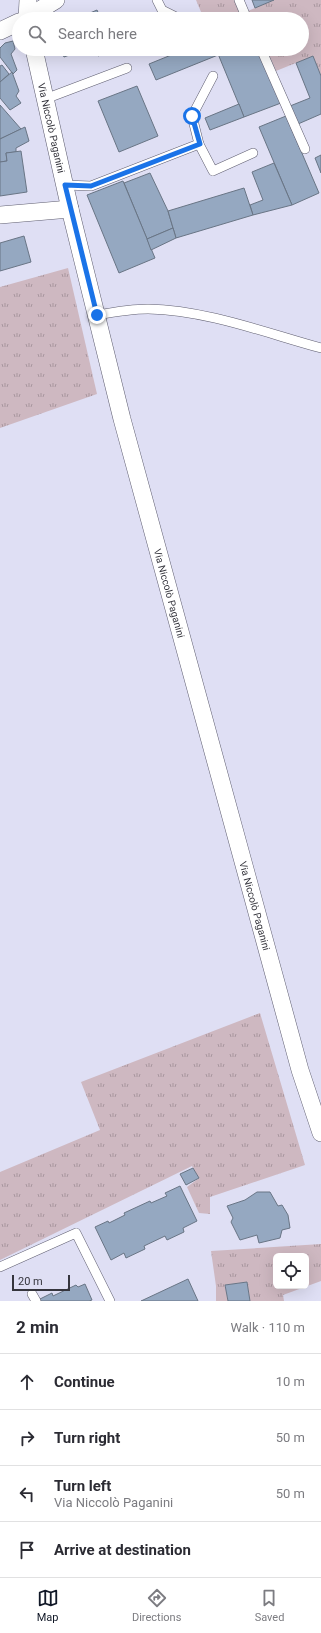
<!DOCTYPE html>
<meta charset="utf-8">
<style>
:root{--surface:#fff;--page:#f2f2f3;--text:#2b2b33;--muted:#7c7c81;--line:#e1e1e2;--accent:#111827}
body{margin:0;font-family:Roboto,sans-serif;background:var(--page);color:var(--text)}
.controls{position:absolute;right:12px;bottom:12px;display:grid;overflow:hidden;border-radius:6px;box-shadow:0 4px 16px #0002}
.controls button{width:36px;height:36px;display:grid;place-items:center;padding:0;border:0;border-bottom:1px solid var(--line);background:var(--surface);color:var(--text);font:20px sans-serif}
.scale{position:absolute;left:12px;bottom:10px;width:58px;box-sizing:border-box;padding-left:4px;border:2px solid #35353d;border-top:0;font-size:11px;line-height:14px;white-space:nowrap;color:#35353d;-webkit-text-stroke:3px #dfdff4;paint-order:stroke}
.stop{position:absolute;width:12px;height:12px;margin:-9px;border:3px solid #1a73e8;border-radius:50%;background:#fff}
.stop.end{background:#1a73e8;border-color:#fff;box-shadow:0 1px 4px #0008}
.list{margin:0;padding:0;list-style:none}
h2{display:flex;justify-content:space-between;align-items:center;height:52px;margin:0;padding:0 16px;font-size:17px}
h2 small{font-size:13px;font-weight:400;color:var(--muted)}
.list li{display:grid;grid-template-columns:26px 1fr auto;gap:12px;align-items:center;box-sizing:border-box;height:56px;padding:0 16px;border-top:1px solid var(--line)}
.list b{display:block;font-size:15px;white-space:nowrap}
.list p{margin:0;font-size:13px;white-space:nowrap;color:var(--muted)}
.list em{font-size:13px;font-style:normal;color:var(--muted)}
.icon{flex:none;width:22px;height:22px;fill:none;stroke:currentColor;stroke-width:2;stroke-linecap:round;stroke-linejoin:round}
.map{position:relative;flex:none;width:321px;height:1301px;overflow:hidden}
.search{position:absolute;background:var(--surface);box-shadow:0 4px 16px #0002;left:12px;right:12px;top:12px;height:44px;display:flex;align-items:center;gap:10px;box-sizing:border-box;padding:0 14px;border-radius:22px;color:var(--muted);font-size:15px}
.sheet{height:276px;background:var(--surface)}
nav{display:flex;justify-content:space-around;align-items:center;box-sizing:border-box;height:56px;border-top:1px solid var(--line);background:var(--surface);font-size:11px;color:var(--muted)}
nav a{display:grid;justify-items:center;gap:2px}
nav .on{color:var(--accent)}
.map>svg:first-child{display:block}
.grass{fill:url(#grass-tufts);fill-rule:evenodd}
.building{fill:#95a8c1;stroke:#697585}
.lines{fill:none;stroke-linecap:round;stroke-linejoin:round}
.service-casing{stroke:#5f5e70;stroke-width:10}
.minor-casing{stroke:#5f5e70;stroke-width:18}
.service{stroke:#fff;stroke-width:9}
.minor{stroke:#fff;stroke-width:17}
.route{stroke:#1a73e8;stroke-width:5}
.labels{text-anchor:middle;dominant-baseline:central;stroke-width:3.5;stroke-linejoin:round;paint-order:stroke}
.street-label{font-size:10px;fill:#35353d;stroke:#dfdff4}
</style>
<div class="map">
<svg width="321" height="1301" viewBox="0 0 321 1301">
<defs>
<pattern id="grass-tufts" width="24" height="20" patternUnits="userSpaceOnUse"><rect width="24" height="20" fill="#ceb8c1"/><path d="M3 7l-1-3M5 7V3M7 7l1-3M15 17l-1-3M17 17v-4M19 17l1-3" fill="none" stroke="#a8969e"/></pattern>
</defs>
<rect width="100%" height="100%" fill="#dfdff4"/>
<g class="grass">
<path d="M 196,0 L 236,0 L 245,19 L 204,19 Z"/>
<path d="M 273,0 L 321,0 L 321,76 L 313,56 L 276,71 L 266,49 L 302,49 L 302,19 L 252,19 L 248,11 Z"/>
<path d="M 68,268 L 97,394 L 0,428 L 0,287 Z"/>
<path d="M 260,1013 L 305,1165 L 210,1197 L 210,1214 L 199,1213 L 187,1187 L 199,1178 L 192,1166 L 0,1260 L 0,1172 L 100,1130 L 81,1082 Z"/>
<path d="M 321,1244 L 321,1281 L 283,1295 L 284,1301 L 250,1301 L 247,1282 L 225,1285 L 228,1301 L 216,1301 L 216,1286 L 211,1251 ZM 276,1256 L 306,1256 L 306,1286 L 276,1286 Z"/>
</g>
<g class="building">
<path d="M 252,0 L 274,0 L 255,8 Z"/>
<path d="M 97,10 L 101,19 L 76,19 Z"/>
<path d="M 13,41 L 15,49 L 11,54 L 17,70 L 13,74 L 0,57 L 0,48 L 5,43 Z"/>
<path d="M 60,49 L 79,49 L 80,51 L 64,57 Z"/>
<path d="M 96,49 L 110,49 L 111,51 L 98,56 Z"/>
<path d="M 186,49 L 216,49 L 218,55 L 156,80 L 149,64 Z"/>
<path d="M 216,49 L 258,49 L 281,103 L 244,117 Z"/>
<path d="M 313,56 L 321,76 L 321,114 L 298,124 L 290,106 L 310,98 L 296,63 Z"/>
<path d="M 2,65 L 9,74 L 0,82 L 0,66 Z"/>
<path d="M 12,72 L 19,91 L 16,96 L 21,103 L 10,110 L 0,98 L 0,82 Z"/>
<path d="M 137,86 L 158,136 L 119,152 L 98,101 Z"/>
<path d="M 239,104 L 244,117 L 210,130 L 205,118 Z"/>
<path d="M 0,105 L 21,129 L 0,139 Z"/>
<path d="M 286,116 L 319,193 L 292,205 L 259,127 Z"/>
<path d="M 25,127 L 29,141 L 16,148 L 16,152 L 6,153 L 7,161 L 0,162 L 0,139 Z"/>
<path d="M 21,151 L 27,192 L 0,196 L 0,162 L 7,161 L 6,153 Z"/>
<path d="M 321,155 L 321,173 L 315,158 Z"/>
<path d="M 274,163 L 292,205 L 253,215 L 250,205 L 263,200 L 252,172 Z"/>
<path d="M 150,173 L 168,211 L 173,228 L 147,239 L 124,183 Z"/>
<path d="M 123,181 L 155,258 L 119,273 L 87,195 Z"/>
<path d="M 244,188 L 253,215 L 176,238 L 168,211 Z"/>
<path d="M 173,228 L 176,238 L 151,250 L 147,239 Z"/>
<path d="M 24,236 L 31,262 L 0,271 L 0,243 Z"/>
<path d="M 193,1168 L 199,1178 L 186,1185 L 180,1174 Z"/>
<path d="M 180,1186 L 197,1221 L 183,1228 L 184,1232 L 167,1240 L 165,1236 L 144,1246 L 145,1249 L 126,1258 L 124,1253 L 111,1260 L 95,1227 L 108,1221 L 109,1223 L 125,1215 L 124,1213 L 150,1201 L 151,1203 L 167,1196 L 165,1193 Z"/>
<path d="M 257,1192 L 270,1192 L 278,1206 L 282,1205 L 288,1215 L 290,1228 L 282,1230 L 280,1238 L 259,1243 L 257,1235 L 240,1240 L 231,1222 L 233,1218 L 227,1206 L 245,1200 Z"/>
<path d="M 188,1279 L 198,1301 L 141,1301 Z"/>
<path d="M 247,1282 L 250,1301 L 228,1301 L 225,1285 Z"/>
<path d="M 85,1284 L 92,1300 L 89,1301 L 41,1301 L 40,1299 L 52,1293 L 53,1296 L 76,1285 L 78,1287 Z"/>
</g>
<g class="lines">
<g class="service-casing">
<g id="service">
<path d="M 157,0 L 162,10 L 180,19"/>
<path d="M 239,0 L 247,19"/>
<path d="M 261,49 L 305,149"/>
<path d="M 213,76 L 192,116 L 199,144 L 213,171 L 253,153"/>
<path d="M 45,99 L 127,68"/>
<path d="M 65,185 L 91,186 L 199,144"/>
<path d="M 97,315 C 114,312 131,309 148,309 C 206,310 266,333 321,348"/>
<path d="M 0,1267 L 76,1233 L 110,1301"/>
<path d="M 32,1294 L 36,1301"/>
</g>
</g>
<g class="minor-casing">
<g id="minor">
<path d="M 25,19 L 56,0"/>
<path d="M 27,19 L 28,0"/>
<path d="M 0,31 L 19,22"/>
<path id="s1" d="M 34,49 L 70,209 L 122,419 L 300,1070 L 321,1133"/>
<path d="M 0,215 L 70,209"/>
</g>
</g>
<use href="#service" class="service"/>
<use href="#minor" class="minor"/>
</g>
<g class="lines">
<path class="route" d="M 97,315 L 65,185 L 91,186 L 200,144 L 192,116"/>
</g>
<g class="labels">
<g class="street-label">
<text stroke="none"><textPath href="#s1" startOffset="81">Via Niccolò Paganini</textPath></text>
<text stroke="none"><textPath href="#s1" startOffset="561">Via Niccolò Paganini</textPath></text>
<text stroke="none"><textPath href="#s1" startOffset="885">Via Niccolò Paganini</textPath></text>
</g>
</g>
</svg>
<div class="controls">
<button><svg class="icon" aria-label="locate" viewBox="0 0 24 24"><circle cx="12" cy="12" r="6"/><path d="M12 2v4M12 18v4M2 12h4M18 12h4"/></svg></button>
</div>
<div class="scale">20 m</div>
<div class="stop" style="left:192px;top:116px"></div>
<div class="stop end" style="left:97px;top:315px"></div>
<div class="search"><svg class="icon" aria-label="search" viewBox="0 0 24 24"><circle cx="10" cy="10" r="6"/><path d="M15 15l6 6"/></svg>Search here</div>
</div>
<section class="sheet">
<h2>2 min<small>Walk · 110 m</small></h2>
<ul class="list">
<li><svg class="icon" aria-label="ahead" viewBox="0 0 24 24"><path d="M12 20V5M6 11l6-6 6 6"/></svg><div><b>Continue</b></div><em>10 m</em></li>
<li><svg class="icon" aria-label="right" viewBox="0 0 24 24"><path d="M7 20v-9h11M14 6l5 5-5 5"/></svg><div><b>Turn right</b></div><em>50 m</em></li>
<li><svg class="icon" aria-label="left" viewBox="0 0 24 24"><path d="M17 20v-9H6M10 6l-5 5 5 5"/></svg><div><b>Turn left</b><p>Via Niccolò Paganini</p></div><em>50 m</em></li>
<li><svg class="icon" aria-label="arrive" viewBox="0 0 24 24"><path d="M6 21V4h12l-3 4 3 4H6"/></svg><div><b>Arrive at destination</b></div></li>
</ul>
</section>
<nav>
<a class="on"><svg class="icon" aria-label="map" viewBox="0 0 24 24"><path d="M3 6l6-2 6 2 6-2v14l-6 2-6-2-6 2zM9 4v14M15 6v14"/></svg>Map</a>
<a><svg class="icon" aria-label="directions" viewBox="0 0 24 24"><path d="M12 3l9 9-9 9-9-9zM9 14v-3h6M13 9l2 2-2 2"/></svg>Directions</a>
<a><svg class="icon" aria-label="saved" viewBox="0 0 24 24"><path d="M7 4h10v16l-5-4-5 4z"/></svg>Saved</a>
</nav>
